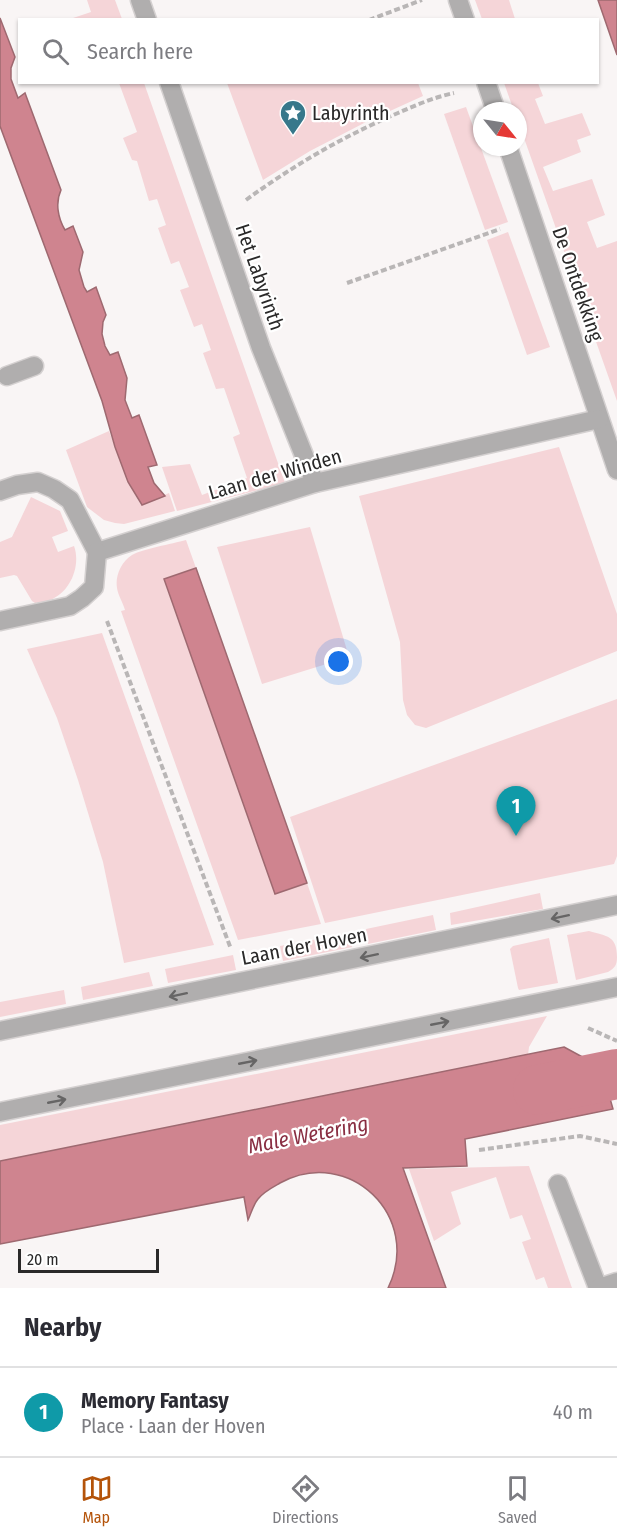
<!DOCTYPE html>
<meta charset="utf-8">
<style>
:root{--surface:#fff;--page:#f7f7f7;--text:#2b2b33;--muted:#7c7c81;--line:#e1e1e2;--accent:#b45309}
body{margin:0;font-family:"Fira Sans Condensed",sans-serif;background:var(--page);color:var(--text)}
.compass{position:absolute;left:473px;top:102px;width:54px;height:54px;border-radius:50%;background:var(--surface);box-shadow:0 2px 4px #0004;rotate:120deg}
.scale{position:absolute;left:18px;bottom:15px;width:141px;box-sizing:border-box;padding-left:6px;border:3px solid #2a2929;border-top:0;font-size:16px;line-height:21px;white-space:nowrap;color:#2a2929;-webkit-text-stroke:4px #fff;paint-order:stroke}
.you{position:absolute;left:339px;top:662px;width:21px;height:21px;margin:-15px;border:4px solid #fff;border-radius:50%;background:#1a73e8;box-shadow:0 0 0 9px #1a73e833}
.badge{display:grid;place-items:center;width:39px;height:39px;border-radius:50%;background:var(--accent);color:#fff;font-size:20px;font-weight:700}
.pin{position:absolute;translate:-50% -50px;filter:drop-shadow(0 2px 3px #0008)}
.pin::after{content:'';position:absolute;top:32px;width:21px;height:18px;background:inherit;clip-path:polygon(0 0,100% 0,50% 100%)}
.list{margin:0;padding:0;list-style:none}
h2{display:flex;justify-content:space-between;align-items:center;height:78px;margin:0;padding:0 24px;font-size:26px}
h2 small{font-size:20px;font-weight:400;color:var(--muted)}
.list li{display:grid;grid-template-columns:39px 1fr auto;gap:18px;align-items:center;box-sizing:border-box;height:90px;padding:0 24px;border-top:2px solid var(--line)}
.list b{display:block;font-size:22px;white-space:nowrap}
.list p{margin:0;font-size:20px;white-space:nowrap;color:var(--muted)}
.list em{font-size:20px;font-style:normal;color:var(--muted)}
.icon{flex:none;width:33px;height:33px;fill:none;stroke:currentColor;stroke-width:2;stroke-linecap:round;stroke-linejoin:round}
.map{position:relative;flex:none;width:617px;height:1288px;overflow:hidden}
.search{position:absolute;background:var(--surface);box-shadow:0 2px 4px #0004;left:18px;right:18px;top:18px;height:66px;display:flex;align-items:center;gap:15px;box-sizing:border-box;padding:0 21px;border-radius:0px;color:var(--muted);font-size:22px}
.sheet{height:168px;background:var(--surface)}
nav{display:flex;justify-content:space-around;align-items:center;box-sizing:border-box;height:84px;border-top:2px solid var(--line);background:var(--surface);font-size:16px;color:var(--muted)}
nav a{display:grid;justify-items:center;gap:3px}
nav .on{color:var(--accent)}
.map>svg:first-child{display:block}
.green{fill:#f5d5d8}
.water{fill:#cf848f;stroke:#9e6970;stroke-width:1.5}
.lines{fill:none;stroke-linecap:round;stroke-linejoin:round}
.canal{stroke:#cf848f;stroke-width:50}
.minor-casing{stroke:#d4d0d0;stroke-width:21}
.path{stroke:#b9b6b6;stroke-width:4;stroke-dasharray:6 3;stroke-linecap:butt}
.minor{stroke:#b0aeae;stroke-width:18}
.oneway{stroke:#666565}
.labels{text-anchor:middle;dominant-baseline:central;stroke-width:4.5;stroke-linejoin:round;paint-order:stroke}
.poi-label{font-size:20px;fill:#2a2929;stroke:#fff;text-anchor:start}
.street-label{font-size:20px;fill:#2a2929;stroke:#fff}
.water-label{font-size:21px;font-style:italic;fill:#892e42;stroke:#fff}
</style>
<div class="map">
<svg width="617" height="1288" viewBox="0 0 617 1288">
<rect width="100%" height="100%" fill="#f9f5f5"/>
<g class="green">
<path d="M 87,0 L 115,0 L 122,19 L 70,19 L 91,12 Z"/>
<path d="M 475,0 L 509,0 L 515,19 L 482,19 Z"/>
<path d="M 119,83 L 144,83 L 285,483 L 177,511 L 162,467 L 190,464 L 202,495 L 247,478 L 233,437 L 240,434 L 224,388 L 216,389 L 203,353 L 211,350 L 202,324 L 194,327 L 180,290 L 189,287 L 179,261 L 171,264 L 158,228 L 166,225 L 157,199 L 149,201 L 137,161 L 132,160 L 123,138 L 137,132 Z"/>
<path d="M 227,83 L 418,83 L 423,96 L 368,121 L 310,151 L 263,180 Z"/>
<path d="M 504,83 L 538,83 L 543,96 L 535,99 L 545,124 L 582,113 L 591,135 L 577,140 L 581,152 L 543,167 L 553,191 L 592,179 L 605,215 L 587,222 L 597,248 L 617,241 L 617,401 L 518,121 L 518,111 L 514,111 Z"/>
<path d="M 466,107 L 508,222 L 485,230 L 444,114 Z"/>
<path d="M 508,232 L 550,347 L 527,355 L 487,240 Z"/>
<path d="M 109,431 L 128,482 L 141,505 L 169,493 L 175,511 L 124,524 L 115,523 L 104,520 L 87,507 L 66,450 Z"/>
<path d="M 559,447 L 617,614 L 617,651 L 426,728 L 415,725 L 407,715 L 403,700 L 400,642 L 359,496 Z"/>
<path d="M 31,497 L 60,511 L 68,531 L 52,537 L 58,552 L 74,546 C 81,565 71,592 50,600 C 46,602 40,602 35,603 L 32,601 L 17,576 L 14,575 L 0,578 L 0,542 L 12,537 Z"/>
<path d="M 310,527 L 349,657 L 262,684 L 217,547 Z"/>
<path d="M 186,540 L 196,568 L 164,580 L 275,894 L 307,883 L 321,924 L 238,940 L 121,611 L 125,610 C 123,603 118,595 117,588 C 115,576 121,562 132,555 C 142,549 172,544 186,540 Z"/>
<path d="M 102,633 L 214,945 L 124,963 L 103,862 L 78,780 L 57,718 L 27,649 Z"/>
<path d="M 617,699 L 617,856 L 614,864 L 325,923 L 290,817 Z"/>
<path d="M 540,893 L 543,909 L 451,925 L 450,913 Z"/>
<path d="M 433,915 L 436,930 L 368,944 L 366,929 Z"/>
<path d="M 589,931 C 607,936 617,936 617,957 C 617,965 615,968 608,972 L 576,980 L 567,935 Z"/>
<path d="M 350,933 L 352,947 L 283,961 L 280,946 Z"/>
<path d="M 549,938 L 558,983 L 519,990 L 518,988 L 510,949 L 513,946 Z"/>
<path d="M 233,955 L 236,970 L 168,983 L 165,969 Z"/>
<path d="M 149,972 L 153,986 L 83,1000 L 81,987 Z"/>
<path d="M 64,990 L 66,1004 L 0,1017 L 0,1002 Z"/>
<path d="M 547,1016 L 529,1047 L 528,1055 L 0,1161 L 0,1125 Z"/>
<path d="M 529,1166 L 572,1288 L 548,1288 L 544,1277 L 536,1280 L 522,1242 L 531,1239 L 522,1215 L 510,1219 L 496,1177 L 451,1192 L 461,1224 L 434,1241 L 409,1169 Z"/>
</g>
<g class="water">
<path d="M 598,0 L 617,0 L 617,55 Z"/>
<path d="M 0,18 L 15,57 L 11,68 L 11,79 L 18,98 L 25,93 L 61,190 C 55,203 58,218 65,230 L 73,226 L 83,252 L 79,270 L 84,287 L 87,292 L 96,287 L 106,315 L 103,322 L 102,334 L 105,346 L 110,355 L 118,352 L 127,378 L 125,400 L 132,418 L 139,415 L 157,465 L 148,467 L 154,483 L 165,496 L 142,505 L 128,482 L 115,447 L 102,401 L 0,126 Z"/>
<path d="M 196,568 L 307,883 L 275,894 L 164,579 Z"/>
<path d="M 564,1047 L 601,1067 L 613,1109 L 465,1139 L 467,1166 L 403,1168 L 446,1288 L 388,1288 C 423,1217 349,1145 280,1183 C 273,1187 263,1192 258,1199 C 253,1205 251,1214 248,1220 L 244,1197 L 0,1244 L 0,1161 Z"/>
</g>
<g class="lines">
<path class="canal" d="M 538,1090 L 617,1074"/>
<g class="minor-casing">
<g id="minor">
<path d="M 140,0 L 147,20"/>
<path d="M 458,0 L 465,20"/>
<path d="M 169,82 L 261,348 L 315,483"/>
<path d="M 486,82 L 496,111"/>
<path d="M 508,147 L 617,470"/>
<path d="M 7,376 L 34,366"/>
<path d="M 0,491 L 17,485 L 38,482 L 54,489 L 70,500 L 97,552 L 315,483 L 599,419"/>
<path d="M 0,621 L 70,606 L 82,598 L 94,587 L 97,552"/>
<path d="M 0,1031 L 617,905"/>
<path d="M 0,1112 L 617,987"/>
<path d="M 558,1184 L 598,1288"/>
<path d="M 599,1288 L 617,1282"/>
</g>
</g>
<g class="path">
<path d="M 369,20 L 422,0"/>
<path d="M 246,200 C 294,165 344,136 398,113 C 416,105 435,97 454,93"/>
<path d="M 347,283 L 500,229"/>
<path d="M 107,621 L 231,949"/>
<path d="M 588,1028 L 617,1041"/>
<path d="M 479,1150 L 580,1136 L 617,1144"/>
</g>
<use href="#minor" class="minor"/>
</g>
<defs><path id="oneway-shaft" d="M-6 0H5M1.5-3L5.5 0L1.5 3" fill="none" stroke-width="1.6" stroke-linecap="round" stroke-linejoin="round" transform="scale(1.5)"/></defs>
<g class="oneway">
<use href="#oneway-shaft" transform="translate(560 917) rotate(168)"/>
<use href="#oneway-shaft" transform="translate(369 956) rotate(168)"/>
<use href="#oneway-shaft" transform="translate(178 995) rotate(168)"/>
<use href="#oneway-shaft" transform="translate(440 1023) rotate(-11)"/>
<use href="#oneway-shaft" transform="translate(248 1062) rotate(-11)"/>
<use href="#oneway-shaft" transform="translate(57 1101) rotate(-11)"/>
</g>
<defs>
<g id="sight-pin" transform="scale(1.35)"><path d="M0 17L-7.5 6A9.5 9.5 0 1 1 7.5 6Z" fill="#37788b" stroke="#fff"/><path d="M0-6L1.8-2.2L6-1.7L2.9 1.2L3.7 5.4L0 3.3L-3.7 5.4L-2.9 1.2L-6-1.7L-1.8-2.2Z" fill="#fff"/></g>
</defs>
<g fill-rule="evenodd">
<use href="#sight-pin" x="293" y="113"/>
</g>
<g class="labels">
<g class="poi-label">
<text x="312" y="113">Labyrinth</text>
</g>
<g class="street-label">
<text transform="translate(260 277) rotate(71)">Het Labyrinth</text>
<text transform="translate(578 284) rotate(71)">De Ontdekking</text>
<text transform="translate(275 474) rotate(-16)">Laan der Winden</text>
<text transform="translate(304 946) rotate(-11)">Laan der Hoven</text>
</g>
<g class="water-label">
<text transform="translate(308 1135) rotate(-11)">Male Wetering</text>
</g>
</g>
</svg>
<svg class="compass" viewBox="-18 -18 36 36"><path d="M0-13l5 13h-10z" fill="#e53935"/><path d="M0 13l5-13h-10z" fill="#7c7c81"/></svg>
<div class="scale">20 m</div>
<div class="you"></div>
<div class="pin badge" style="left:516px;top:836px;background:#0f9aa8">1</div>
<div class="search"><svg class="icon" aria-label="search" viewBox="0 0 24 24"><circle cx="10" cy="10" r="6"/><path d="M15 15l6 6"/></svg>Search here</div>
</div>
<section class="sheet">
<h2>Nearby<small></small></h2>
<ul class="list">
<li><span class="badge" style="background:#0f9aa8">1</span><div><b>Memory Fantasy</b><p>Place · Laan der Hoven</p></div><em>40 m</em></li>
</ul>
</section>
<nav>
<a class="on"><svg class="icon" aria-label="map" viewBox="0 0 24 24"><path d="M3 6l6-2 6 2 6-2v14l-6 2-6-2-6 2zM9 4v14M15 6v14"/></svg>Map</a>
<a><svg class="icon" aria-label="directions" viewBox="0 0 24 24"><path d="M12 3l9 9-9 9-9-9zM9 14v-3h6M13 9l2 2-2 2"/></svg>Directions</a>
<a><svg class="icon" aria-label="saved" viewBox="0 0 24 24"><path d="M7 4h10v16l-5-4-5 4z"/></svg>Saved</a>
</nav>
